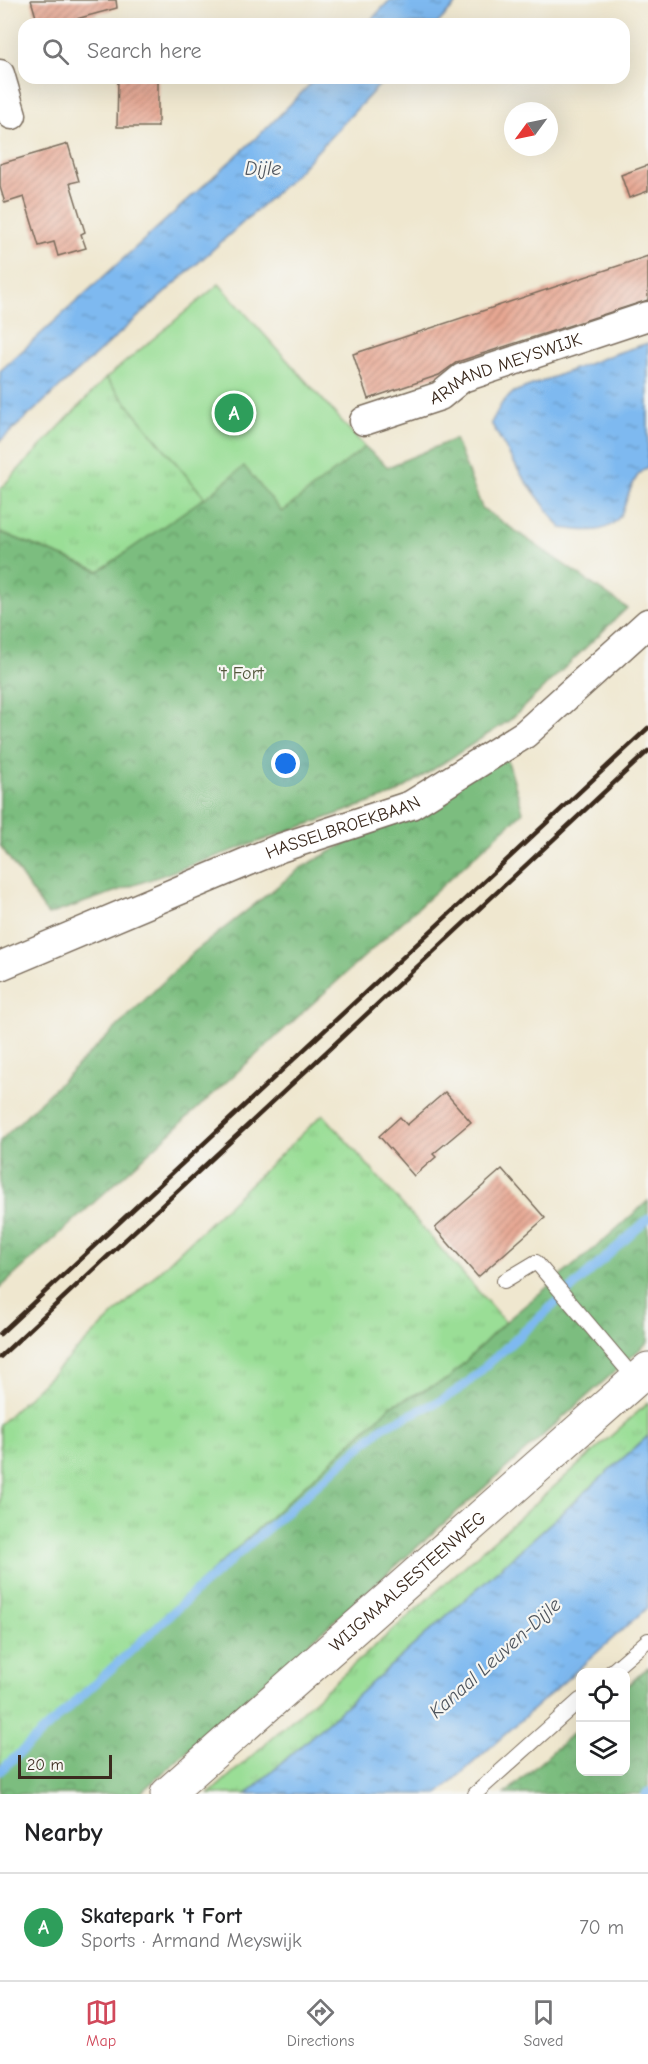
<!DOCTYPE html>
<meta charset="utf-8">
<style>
:root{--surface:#fff;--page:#f6f6f6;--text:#202124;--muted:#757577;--line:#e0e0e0;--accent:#d1495b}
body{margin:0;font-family:"Comic Neue",sans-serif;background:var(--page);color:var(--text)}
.controls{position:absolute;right:18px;bottom:18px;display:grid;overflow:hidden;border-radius:12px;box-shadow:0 6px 24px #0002}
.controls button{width:54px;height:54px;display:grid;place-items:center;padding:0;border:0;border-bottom:2px solid var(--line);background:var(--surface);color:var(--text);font:30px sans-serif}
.compass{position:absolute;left:504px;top:102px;width:54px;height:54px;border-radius:50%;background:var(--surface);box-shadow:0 6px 24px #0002;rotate:237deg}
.scale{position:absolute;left:18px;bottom:15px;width:94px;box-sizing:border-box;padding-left:6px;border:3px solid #3b2a1e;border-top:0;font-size:16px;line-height:21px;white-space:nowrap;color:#3b2a1e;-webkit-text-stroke:4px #f6f6f2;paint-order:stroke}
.you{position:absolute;left:286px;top:764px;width:21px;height:21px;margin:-15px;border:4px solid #fff;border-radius:50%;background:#1a73e8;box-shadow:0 0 0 9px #1a73e833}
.badge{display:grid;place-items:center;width:39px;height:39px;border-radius:50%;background:var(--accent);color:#fff;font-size:20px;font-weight:700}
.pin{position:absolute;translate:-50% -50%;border:3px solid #fff;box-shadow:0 2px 6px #0006}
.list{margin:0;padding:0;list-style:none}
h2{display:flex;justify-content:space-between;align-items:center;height:78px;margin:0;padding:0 24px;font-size:26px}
h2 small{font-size:20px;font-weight:400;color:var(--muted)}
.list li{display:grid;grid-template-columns:39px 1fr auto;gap:18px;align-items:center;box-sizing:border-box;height:108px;padding:0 24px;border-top:2px solid var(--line)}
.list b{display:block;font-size:22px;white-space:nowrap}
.list p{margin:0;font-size:20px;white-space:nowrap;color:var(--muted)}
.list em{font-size:20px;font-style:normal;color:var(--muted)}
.icon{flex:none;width:33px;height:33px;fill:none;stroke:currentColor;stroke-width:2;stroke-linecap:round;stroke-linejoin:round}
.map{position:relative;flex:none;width:648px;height:1794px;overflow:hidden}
.search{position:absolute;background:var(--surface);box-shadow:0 6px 24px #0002;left:18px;right:18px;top:18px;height:66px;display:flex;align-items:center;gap:15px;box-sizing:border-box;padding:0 21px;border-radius:18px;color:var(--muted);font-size:22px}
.sheet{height:186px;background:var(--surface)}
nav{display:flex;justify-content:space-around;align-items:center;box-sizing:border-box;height:84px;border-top:2px solid var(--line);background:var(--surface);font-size:16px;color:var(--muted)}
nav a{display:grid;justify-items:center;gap:3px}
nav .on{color:var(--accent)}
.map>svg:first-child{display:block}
.grass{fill:url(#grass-tufts);stroke:#6a845a;stroke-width:1.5}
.forest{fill:url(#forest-crowns);stroke:#5b744e;stroke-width:1.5}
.pitch{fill:#9ade96;stroke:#6a845a;stroke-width:1.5}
.water{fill:url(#water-ripples);stroke:#5c7287;stroke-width:1.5}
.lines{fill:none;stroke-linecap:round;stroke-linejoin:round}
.stream{stroke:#7eb9f0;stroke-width:9}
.building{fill:url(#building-hatch)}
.lane-casing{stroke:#7a6c5c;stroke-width:16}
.street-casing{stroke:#7a6c5c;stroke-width:31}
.secondary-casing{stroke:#7a6c5c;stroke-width:35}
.lane{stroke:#fff;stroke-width:14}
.street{stroke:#fff;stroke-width:28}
.secondary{stroke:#fff;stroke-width:33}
.rail{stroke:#3b2a1e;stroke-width:4.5}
.labels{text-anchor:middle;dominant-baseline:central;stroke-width:4.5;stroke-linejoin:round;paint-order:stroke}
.street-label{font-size:18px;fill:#3b2a1e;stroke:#f6f6f2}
.park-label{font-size:18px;fill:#53573c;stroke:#f6f6f2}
.water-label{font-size:20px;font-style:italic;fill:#4f555d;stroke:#f6f6f2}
</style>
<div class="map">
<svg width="648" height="1794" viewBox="0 0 648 1794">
<defs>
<pattern id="grass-tufts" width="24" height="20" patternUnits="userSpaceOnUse" patternTransform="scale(1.5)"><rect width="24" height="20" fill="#9ade96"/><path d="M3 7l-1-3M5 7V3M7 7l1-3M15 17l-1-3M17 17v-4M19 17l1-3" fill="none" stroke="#86bf81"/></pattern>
<pattern id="forest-crowns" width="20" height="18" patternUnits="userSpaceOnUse" patternTransform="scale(1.5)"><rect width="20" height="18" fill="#7bbd7f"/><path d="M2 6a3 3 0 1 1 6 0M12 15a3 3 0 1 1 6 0" fill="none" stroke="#669a67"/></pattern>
<pattern id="water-ripples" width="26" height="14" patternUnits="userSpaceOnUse" patternTransform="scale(1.5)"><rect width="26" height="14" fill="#7eb9f0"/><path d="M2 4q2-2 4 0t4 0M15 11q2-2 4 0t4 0" fill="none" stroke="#6897c2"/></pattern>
<pattern id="building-hatch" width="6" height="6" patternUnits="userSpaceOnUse" patternTransform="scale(1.5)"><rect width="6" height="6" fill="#e7a793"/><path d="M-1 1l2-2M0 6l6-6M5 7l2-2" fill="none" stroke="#bc8877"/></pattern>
</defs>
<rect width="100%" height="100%" fill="#f6f6f2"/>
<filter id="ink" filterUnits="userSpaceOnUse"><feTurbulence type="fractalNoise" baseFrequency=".0167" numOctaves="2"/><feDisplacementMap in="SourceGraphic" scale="12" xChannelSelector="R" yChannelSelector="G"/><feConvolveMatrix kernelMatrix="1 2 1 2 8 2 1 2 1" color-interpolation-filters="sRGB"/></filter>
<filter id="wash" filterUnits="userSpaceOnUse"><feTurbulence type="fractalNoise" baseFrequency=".008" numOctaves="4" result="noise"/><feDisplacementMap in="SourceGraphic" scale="24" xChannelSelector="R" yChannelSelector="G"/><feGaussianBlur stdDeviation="1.35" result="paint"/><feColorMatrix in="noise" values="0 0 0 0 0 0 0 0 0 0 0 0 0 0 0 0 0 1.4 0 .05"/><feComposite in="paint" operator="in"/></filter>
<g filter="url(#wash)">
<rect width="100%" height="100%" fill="#efe7cf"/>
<g class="grass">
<path d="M 106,378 L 205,498 L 99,571 L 0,532 L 0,489 Z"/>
<path d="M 323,1114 L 505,1322 L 448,1379 L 391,1406 L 0,1767 L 0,1424 Z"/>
<path d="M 648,1403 L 648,1436 L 247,1794 L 209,1794 Z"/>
</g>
<g class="forest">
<path d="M 455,439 L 482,508 L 627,608 L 510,720 L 395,794 L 48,915 L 0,845 L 0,532 L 99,571 L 204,498 L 244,465 L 282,512 L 365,447 L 388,467 Z"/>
<path d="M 506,755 L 523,812 L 0,1288 L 0,1141 L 194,952 L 301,868 Z"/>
<path d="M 648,1201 L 648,1342 L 139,1794 L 0,1794 L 0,1767 L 391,1406 L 448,1379 L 505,1322 L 596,1247 Z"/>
<path d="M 648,1667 L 648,1794 L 505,1794 L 580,1727 L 580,1772 L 626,1772 L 626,1687 Z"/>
</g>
<path class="pitch" d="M 219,284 L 365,447 L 282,512 L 244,466 L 205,498 L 106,378 Z"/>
<g class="water">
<path d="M 390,0 L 460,0 L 437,24 L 367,24 Z"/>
<path d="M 316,78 L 386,78 L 289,181 L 0,441 L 0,371 L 269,126 Z"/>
<path d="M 648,343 L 648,467 C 640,471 637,476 633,484 C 627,494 626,505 621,514 C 609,536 581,531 561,528 L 520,473 L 491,423 L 502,403 L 514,392 L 614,354 Z"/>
<path d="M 648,1436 L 648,1607 L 438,1794 L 247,1794 Z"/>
</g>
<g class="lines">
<g class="stream">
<path d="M 0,1771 L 197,1590 L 383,1427 L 442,1400 L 465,1385 L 648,1219"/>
<path d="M 646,1794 L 648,1792"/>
</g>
</g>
<g id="blocks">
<g class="building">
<path d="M 31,0 L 116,0 L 117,8 L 58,24 L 38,24 Z"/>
<path d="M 118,78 L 158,78 L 158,127 L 117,127 Z"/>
<path d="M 68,144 L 79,181 L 70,183 L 85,232 L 81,234 L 86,248 L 58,256 L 54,242 L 39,246 L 24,197 L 5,203 L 0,187 L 0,164 Z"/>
<path d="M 648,165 L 648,191 L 629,198 L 621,175 Z"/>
<path d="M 648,256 L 648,300 L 457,362 L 439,375 L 368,399 L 353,354 Z"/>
<path d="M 445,1092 L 471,1122 L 433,1154 L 436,1157 L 414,1176 L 379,1136 L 400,1117 L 407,1125 Z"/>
<path d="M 502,1169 L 545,1218 L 478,1277 L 435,1228 Z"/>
</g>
</g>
</g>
<g filter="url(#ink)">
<use href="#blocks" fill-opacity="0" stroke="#7a6c5c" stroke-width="1.5"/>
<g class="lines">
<g class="lane-casing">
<g id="lane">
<path d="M 504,1281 L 536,1262 L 636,1380"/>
<path d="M 611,1672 L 648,1640"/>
<path d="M 475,1794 L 580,1700"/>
</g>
</g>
<g class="street-casing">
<g id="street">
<path d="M 0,74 L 12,115"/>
<path id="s1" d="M 364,421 L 440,396 L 462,378 L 648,316"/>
<path id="s2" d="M 0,966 L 280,848 L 411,805 L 525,734 L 648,623"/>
</g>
</g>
<g class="secondary-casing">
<g id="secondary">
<path id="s3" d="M 167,1794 L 648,1369"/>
</g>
</g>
<use href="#lane" class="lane"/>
<use href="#street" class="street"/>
<use href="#secondary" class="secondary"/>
<g class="rail">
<path d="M 0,1334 L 648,728"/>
<path d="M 0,1357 L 648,751"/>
</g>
</g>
</g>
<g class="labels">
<g class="street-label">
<text stroke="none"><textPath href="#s1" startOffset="152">ARMAND MEYSWIJK</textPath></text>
<text stroke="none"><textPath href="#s2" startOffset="370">HASSELBROEKBAAN</textPath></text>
<text stroke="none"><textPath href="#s3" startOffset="321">WIJGMAALSESTEENWEG</textPath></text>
</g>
<g class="park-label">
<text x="241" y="673">'t Fort</text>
</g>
<g class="water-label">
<text x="263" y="168">Dijle</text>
<text transform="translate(495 1658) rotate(-42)">Kanaal Leuven-Dijle</text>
</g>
</g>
</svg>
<div class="controls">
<button><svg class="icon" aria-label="locate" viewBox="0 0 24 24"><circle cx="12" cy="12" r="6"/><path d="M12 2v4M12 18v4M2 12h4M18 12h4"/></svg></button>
<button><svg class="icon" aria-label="layers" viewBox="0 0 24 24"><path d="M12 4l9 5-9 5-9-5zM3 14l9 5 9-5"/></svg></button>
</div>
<svg class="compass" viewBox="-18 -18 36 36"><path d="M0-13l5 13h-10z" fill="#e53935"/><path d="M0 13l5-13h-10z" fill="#757577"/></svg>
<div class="scale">20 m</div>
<div class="you"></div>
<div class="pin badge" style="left:234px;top:413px;background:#2e9e5b">A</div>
<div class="search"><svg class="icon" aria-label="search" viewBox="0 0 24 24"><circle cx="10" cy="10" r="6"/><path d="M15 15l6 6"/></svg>Search here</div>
</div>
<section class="sheet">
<h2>Nearby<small></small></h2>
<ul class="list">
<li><span class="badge" style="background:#2e9e5b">A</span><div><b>Skatepark 't Fort</b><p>Sports · Armand Meyswijk</p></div><em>70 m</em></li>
</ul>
</section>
<nav>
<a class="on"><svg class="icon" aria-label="map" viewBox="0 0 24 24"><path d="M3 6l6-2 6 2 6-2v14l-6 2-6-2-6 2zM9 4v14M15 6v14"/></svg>Map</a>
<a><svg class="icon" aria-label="directions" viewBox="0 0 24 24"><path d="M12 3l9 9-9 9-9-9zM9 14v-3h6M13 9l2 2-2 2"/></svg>Directions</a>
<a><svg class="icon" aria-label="saved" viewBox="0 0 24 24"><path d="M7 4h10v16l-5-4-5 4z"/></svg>Saved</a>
</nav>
